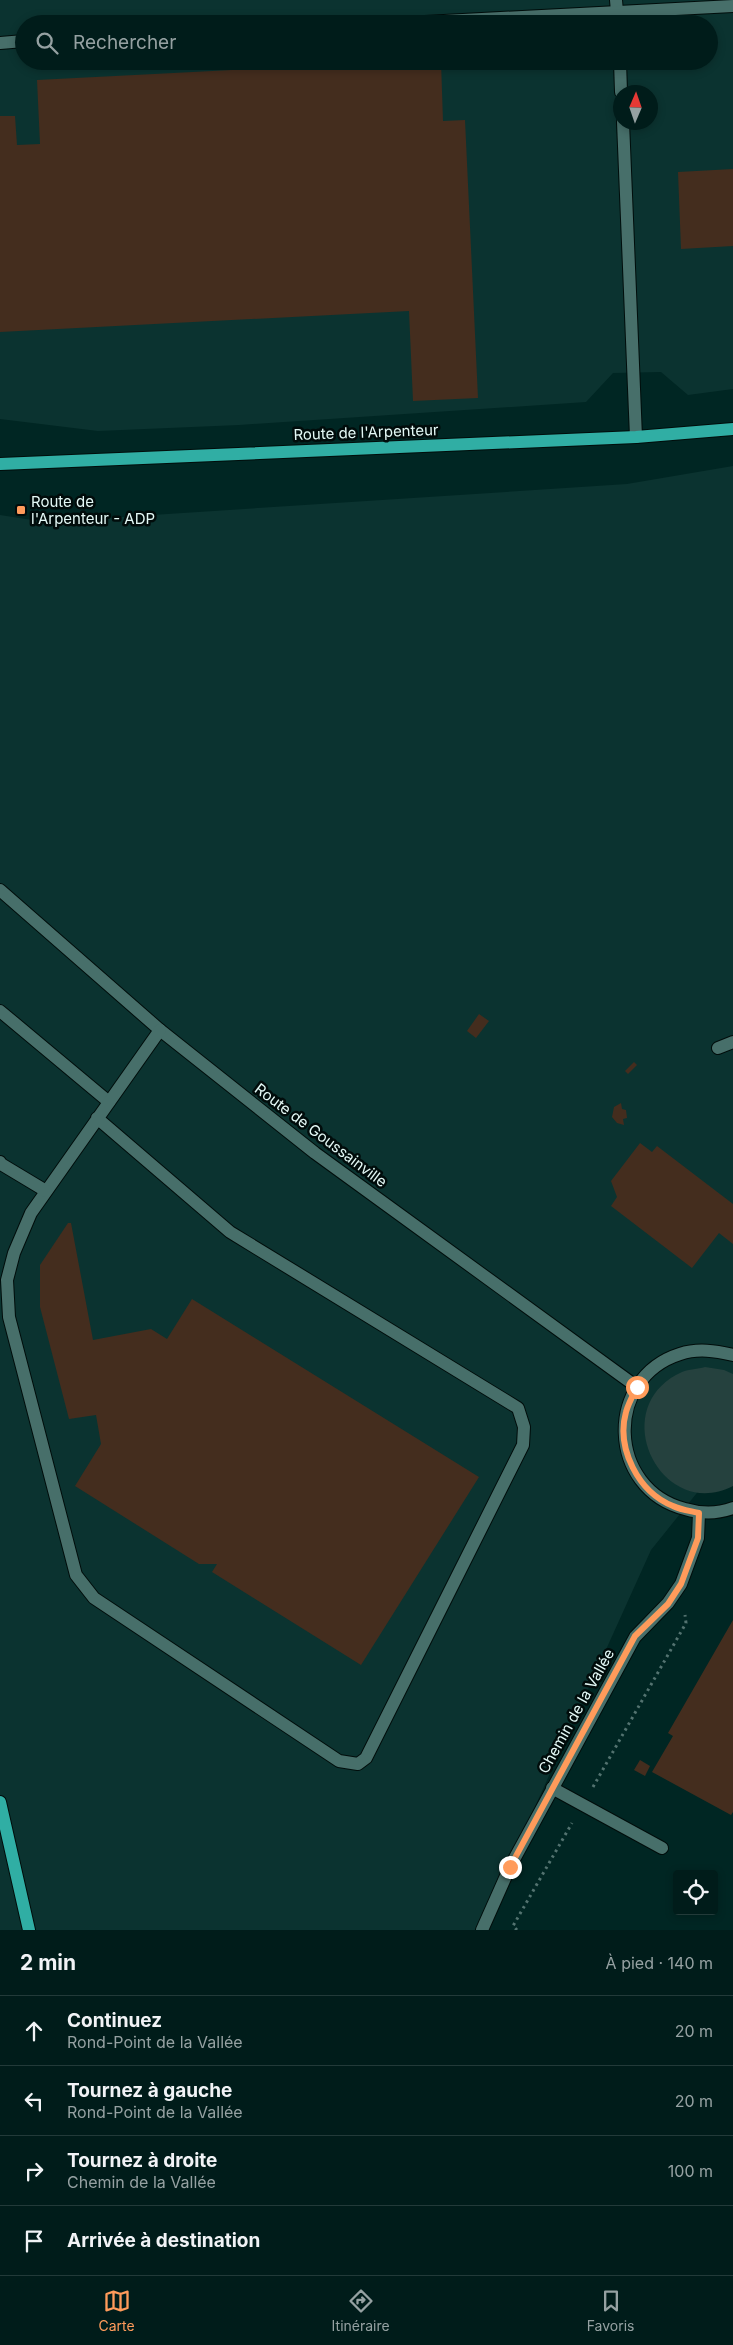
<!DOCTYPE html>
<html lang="fr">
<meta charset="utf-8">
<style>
:root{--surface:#001c1a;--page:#0a2523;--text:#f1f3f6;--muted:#95a1a2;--line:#223a39;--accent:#ff9b5b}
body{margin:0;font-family:Inter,sans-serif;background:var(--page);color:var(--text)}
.controls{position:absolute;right:15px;bottom:15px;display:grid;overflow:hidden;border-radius:5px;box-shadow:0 2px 8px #0003}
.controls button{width:45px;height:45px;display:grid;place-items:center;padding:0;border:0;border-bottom:1px solid var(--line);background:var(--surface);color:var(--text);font:25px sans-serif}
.compass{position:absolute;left:613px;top:85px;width:45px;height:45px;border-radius:50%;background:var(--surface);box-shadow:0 2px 8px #0003;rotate:2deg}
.stop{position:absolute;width:15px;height:15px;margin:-11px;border:4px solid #ff9b5b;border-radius:50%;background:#fff}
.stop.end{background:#ff9b5b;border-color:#fff;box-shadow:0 1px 5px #0008}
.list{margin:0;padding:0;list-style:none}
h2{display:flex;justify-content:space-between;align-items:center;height:65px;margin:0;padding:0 20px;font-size:21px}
h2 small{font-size:16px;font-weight:400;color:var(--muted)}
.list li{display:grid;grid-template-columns:32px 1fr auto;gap:15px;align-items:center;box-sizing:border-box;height:70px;padding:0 20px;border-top:1px solid var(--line)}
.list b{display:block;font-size:19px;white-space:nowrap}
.list p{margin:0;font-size:16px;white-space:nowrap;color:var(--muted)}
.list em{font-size:16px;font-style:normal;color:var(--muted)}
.icon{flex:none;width:28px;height:28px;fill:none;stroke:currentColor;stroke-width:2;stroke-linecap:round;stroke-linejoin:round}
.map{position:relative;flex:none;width:733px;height:1930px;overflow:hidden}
.search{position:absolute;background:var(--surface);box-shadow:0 2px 8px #0003;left:15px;right:15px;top:15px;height:55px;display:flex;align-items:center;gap:12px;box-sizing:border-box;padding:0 18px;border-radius:28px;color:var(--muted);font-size:19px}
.sheet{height:345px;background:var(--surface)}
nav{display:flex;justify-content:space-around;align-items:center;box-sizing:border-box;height:70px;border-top:1px solid var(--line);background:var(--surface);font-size:14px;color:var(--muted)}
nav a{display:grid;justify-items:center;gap:2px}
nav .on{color:var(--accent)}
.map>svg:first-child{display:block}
.built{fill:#0b3330;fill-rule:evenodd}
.green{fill:#25413e}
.building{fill:#442d1e}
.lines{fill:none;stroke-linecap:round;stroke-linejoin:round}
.minor-casing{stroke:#000d0b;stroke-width:14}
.major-casing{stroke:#000d0b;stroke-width:14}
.path{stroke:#537370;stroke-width:3;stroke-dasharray:2.5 4;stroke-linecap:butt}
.minor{stroke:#476f6a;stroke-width:12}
.major{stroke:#30aea4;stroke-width:12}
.route{stroke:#ff9b5b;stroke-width:6}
.poi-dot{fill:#ff9b5b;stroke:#010c0b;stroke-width:2}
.labels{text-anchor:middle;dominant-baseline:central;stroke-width:5;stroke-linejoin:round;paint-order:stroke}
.street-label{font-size:15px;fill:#e4f9f6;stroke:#010c0b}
.poi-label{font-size:15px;fill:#e4f9f6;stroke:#010c0b;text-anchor:start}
</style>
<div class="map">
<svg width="733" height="1930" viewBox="0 0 733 1930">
<rect width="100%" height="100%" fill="#002623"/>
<g class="built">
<path d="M 0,0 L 733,0 L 733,389 L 688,395 L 661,372 L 613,373 L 586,402 L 239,425 L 98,431 L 0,419 ZM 24,24 L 709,24 L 709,61 L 24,61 ZM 620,92 L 650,92 L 650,122 L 620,122 Z"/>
<path d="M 733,466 L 733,1448 L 651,1550 L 505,1873 L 486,1930 L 0,1930 L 0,515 L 45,522 L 627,484 Z"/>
</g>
<path class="green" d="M 705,1367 L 724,1370 L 733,1374 L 733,1486 C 661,1523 604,1407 682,1372 C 689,1369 698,1369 705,1367 Z"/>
<g class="building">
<path d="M 408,61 L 441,61 L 443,121 L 465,120 L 478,398 L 413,401 L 409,311 L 0,332 L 0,116 L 15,116 L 17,145 L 40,144 L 37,80 Z"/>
<path d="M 733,169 L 733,246 L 681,249 L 678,172 Z"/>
<path d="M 479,1014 L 489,1021 L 476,1038 L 467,1031 Z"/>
<path d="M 634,1062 L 637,1065 L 628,1074 L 625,1071 Z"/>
<path d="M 621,1103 L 622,1109 L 626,1110 L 627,1118 L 623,1119 L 624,1125 L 617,1123 L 612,1117 L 614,1107 Z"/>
<path d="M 640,1143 L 652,1152 L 657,1146 L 733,1204 L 733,1244 L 719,1233 L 692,1268 L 611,1206 L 617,1197 L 611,1181 Z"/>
<path d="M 68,1223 L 71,1223 L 93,1340 L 151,1329 L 167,1339 L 192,1299 L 479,1477 L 361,1665 L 212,1572 L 217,1564 L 199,1564 L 75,1486 L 101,1444 L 96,1415 L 69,1419 L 40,1307 L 40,1265 Z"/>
<path d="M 733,1620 L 733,1812 L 731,1815 L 652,1772 L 673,1736 L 668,1733 Z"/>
<path d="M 640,1760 L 650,1766 L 645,1776 L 634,1770 Z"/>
</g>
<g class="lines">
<g class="minor-casing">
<g id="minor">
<path d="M 616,0 L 618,24"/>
<path d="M 387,24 L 733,6"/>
<path d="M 0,43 L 24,41"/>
<path d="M 620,61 L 621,92"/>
<path d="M 623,122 L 636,437"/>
<path d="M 0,890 L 160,1030 L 315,1153 L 637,1387"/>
<path d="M 0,1011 L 109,1102"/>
<path d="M 718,1048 L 733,1042"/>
<path d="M 97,1118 L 230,1232 L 518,1408 L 524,1427 L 523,1445 L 366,1758 L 358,1764 L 339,1761 L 94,1598 L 76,1575 L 9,1317 L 7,1280 L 14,1253 L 31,1213 L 160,1030"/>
<path d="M 0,1162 L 1,1164 L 46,1191"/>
<path d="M 733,1355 C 716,1351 698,1348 680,1354 C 604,1378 607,1489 685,1509 C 702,1514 717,1514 733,1508"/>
<path d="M 552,1788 L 662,1848"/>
<path d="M 482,1930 L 510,1867 L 635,1637 L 668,1603 L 681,1584 L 698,1538 L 699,1513"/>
</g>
</g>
<g class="major-casing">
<g id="major">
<path d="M 0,464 L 636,437 L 733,429"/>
<path d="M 0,1802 L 29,1930"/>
</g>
</g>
<g class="path">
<path d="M 593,1787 L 686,1623 L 685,1615"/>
<path d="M 517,1930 L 513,1926 L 572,1823"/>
</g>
<use href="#minor" class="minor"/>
<use href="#major" class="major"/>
</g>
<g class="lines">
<path class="route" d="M 510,1867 L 635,1636 L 668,1604 L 681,1584 L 698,1538 L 699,1513 C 691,1511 681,1510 673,1506 C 638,1492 616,1448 626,1412 C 628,1404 633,1395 637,1387"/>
</g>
<rect class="poi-dot" x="16" y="505" width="10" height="10" rx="2.5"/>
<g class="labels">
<g class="street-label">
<text transform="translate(366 432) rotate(-2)">Route de l'Arpenteur</text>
<text transform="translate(321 1135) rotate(37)">Route de Goussainville</text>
<text transform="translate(576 1711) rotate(-61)">Chemin de la Vallée</text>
</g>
<g class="poi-label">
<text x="31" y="501">Route de<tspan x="31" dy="17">l'Arpenteur - ADP</tspan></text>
</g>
</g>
</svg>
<div class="controls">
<button><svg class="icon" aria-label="locate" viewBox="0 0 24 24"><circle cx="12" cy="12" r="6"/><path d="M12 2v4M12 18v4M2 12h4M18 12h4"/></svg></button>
</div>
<svg class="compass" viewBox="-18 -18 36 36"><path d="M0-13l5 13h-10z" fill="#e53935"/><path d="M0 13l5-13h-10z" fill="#95a1a2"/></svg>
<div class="stop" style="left:637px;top:1387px"></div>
<div class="stop end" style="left:510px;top:1867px"></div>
<div class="search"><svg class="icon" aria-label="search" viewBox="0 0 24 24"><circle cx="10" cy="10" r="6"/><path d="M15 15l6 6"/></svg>Rechercher</div>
</div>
<section class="sheet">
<h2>2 min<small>À pied · 140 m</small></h2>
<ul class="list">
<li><svg class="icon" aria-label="ahead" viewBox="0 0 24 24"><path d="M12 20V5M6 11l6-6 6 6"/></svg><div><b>Continuez</b><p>Rond-Point de la Vallée</p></div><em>20 m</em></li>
<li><svg class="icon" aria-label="left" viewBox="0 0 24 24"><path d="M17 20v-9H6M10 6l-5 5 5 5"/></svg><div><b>Tournez à gauche</b><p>Rond-Point de la Vallée</p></div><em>20 m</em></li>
<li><svg class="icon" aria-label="right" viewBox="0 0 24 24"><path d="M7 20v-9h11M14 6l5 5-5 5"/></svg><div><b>Tournez à droite</b><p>Chemin de la Vallée</p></div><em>100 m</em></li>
<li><svg class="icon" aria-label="arrive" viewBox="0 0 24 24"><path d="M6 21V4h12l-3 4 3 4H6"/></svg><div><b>Arrivée à destination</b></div></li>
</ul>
</section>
<nav>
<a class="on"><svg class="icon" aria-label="map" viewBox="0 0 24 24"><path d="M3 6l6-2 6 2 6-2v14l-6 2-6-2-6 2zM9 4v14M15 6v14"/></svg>Carte</a>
<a><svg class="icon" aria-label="directions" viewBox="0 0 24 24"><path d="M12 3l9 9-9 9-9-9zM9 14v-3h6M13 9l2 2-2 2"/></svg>Itinéraire</a>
<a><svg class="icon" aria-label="saved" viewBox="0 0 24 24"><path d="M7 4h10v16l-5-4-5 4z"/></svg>Favoris</a>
</nav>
